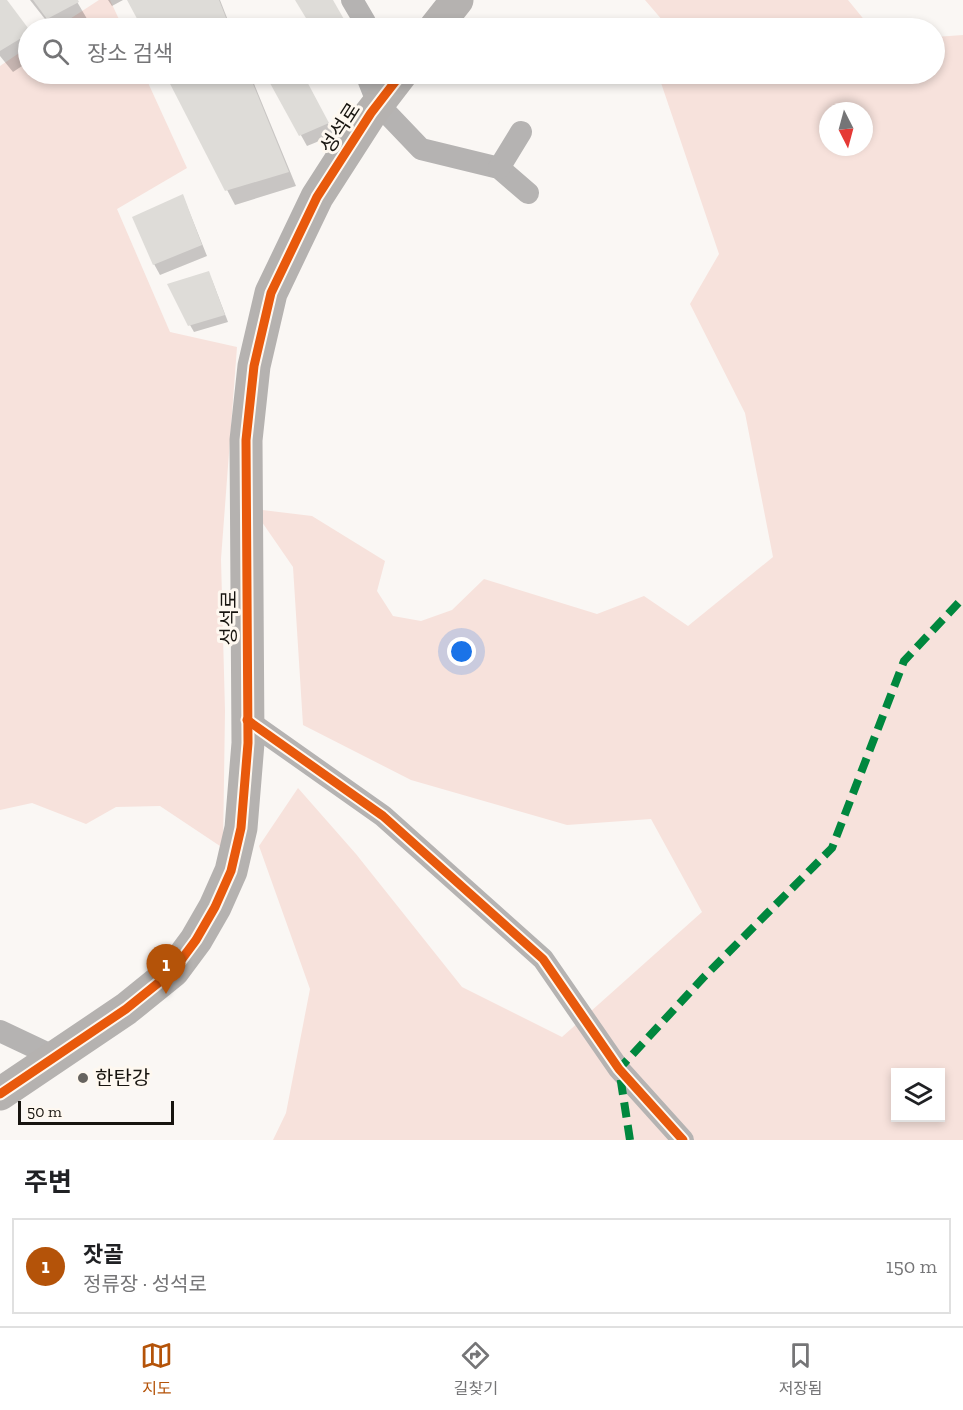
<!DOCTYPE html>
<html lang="ko">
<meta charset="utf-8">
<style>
:root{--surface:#fff;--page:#f2f2f2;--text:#202124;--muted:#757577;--line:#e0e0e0;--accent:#b45309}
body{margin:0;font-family:"Zilla Slab","Noto Sans KR",serif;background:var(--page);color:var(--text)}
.controls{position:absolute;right:18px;bottom:18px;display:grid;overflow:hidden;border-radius:0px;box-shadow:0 3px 9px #0003}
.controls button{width:54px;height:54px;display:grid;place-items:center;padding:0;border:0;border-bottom:2px solid var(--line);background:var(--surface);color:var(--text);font:30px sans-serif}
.compass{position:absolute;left:819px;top:102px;width:54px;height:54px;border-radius:50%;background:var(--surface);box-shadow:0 3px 9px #0003;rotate:174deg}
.scale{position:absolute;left:18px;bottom:15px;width:156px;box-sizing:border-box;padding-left:6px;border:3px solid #17140f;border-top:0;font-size:16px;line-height:21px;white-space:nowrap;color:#17140f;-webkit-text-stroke:4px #fef8f0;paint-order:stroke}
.you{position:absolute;left:462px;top:652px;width:21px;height:21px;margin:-15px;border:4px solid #fff;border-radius:50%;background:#1a73e8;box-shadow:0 0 0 9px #1a73e833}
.badge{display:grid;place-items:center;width:39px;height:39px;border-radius:50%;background:var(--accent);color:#fff;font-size:20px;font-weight:700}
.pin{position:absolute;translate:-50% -50px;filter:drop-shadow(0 2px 3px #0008)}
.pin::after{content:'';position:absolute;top:32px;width:21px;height:18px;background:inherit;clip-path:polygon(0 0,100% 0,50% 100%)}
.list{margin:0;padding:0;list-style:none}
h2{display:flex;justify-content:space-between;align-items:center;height:78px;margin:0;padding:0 24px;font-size:26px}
h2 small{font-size:20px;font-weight:400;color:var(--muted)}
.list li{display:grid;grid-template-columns:39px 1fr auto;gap:18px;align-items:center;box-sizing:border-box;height:96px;margin:0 12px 12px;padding:0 12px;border:2px solid var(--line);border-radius:0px}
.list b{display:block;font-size:22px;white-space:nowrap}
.list p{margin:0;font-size:20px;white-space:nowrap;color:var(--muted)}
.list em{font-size:20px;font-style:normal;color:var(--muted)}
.icon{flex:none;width:33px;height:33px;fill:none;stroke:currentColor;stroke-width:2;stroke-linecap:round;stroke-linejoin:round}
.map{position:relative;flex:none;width:963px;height:1140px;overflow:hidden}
.search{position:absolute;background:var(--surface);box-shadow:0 3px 9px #0003;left:18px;right:18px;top:18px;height:66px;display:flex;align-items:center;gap:15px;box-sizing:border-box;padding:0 21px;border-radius:33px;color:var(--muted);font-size:22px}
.sheet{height:186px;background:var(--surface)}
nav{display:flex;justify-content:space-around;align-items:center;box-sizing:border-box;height:84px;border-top:2px solid var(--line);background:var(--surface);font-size:16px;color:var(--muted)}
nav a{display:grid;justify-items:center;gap:3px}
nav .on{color:var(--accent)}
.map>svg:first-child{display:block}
.green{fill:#f7e2dc;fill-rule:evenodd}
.shadow{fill:#0003}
.building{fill:#dedcd8}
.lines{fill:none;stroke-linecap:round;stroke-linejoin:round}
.street{stroke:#b5b3b2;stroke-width:22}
.secondary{stroke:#b5b2b0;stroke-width:33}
.quiet{stroke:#00873e;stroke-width:8;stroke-dasharray:15 8;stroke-linecap:butt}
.cycleway-casing{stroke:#fef8f0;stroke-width:13}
.cycleway{stroke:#e8590c;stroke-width:9}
.poi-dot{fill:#66635f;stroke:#fef8f0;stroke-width:2}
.labels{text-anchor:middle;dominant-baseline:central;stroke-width:6;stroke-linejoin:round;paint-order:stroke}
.street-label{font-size:20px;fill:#17140f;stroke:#fef8f0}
.poi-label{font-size:20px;fill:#17140f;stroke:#fef8f0;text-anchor:start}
</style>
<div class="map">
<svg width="963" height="1140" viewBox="0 0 963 1140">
<rect width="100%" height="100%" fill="#faf7f4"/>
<g class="green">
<path d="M 99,0 L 110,0 L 123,28 L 56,28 Z"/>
<path d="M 645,0 L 848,0 L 871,28 L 662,28 L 663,21 Z"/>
<path d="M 963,35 L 963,1140 L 273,1140 L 286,1113 L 310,989 L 259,846 L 298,788 L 356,854 L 462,987 L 562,1037 L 702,912 L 651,819 L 567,825 L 411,780 L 303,725 L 293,567 L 253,509 L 312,516 L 385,561 L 377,591 L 393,616 L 421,621 L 452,610 L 484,579 L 597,614 L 644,596 L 688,626 L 773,557 L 745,413 L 690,304 L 719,254 L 658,74 L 934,74 L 935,37 ZM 828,111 L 864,111 L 864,147 L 828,147 ZM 896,1072 L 940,1072 L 940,1118 L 896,1118 Z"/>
<path d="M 28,47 L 28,74 L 144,74 L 187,168 L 117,209 L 170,332 L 237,347 L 221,559 L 225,711 L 223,848 L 160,806 L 116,807 L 86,824 L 32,803 L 0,810 L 0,66 Z"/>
</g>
<g class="shadow">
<path d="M 0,0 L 5,0 L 28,30 L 28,62 L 13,72 L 0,56 Z"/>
<path d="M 30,0 L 76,0 L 90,24 L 81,28 L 52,28 Z"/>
<path d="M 108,0 L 123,0 L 112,6 Z"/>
<path d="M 129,0 L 220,0 L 231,28 L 143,28 Z"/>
<path d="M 166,74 L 250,74 L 296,186 L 235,205 Z"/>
<path d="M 267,74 L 302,74 L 334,135 L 307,146 Z"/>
<path d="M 183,196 L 207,256 L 160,275 L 154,264 Z"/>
<path d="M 212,280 L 228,322 L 194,332 L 190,325 Z"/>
</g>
<g class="building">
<path d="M 0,0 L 7,0 L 28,28 L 28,34 L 0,51 Z"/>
<path d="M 33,0 L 78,0 L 79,2 L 47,19 Z"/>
<path d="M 127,0 L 219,0 L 230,28 L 142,28 Z"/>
<path d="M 295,0 L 333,0 L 349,28 L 312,28 Z"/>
<path d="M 165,74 L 249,74 L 289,172 L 225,191 Z"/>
<path d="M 265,74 L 303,74 L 329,123 L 299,136 Z"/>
<path d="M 183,194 L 202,245 L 153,265 L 132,217 Z"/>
<path d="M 209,271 L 225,315 L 188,326 L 167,284 Z"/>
</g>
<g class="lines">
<g class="street">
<path d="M 352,0 L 365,22 L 365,28"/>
<path d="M 366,74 L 378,104 L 421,149 L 499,168 L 528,193"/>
<path d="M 499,168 L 521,132"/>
<path d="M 247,720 L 383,816 L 543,959 L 619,1069 L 683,1140"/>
<path d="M 0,1031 L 55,1057"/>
</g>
<g class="secondary">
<path d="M 435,28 L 457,0"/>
<path d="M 0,1094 L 126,1009 L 173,971 L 196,940 L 215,907 L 231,871 L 241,828 L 248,743 L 246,440 L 254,366 L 271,293 L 317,197 L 371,113 L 401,74"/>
</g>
<path class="quiet" d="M 630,1140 L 619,1069 L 703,978 L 832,848 L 904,661 L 963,598"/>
<g class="cycleway-casing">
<g id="cycleway">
<path d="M 247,720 L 383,816 L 543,959 L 619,1069 L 683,1140"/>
<path d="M 0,1094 L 126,1009 L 173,971 L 196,940 L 215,907 L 231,871 L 241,828 L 248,743 L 246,440 L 254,366 L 271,293 L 317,197 L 371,113 L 401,74"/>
</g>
</g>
<use href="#cycleway" class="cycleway"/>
</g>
<circle class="poi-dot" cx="83" cy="1078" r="6"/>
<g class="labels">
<g class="street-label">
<text transform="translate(340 128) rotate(-57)">성석로</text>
<text transform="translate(229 618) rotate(-90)">성석로</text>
</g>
<g class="poi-label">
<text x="95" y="1078">한탄강</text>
</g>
</g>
</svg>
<div class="controls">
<button><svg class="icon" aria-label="layers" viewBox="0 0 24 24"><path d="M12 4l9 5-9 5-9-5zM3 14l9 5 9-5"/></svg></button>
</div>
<svg class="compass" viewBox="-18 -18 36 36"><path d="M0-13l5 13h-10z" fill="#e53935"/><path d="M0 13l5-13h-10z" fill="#757577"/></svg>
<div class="scale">50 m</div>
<div class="you"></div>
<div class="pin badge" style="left:166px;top:994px">1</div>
<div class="search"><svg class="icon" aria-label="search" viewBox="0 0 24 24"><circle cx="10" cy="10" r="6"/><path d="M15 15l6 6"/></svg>장소 검색</div>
</div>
<section class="sheet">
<h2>주변<small></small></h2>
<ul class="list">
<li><span class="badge">1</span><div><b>잣골</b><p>정류장 · 성석로</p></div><em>150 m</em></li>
</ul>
</section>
<nav>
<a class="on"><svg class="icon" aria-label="map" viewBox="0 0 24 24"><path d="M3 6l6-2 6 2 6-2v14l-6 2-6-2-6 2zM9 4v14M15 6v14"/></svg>지도</a>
<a><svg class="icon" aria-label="directions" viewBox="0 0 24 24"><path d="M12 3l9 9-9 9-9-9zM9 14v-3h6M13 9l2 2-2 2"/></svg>길찾기</a>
<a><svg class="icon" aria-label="saved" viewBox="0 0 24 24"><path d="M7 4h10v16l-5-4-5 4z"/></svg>저장됨</a>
</nav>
